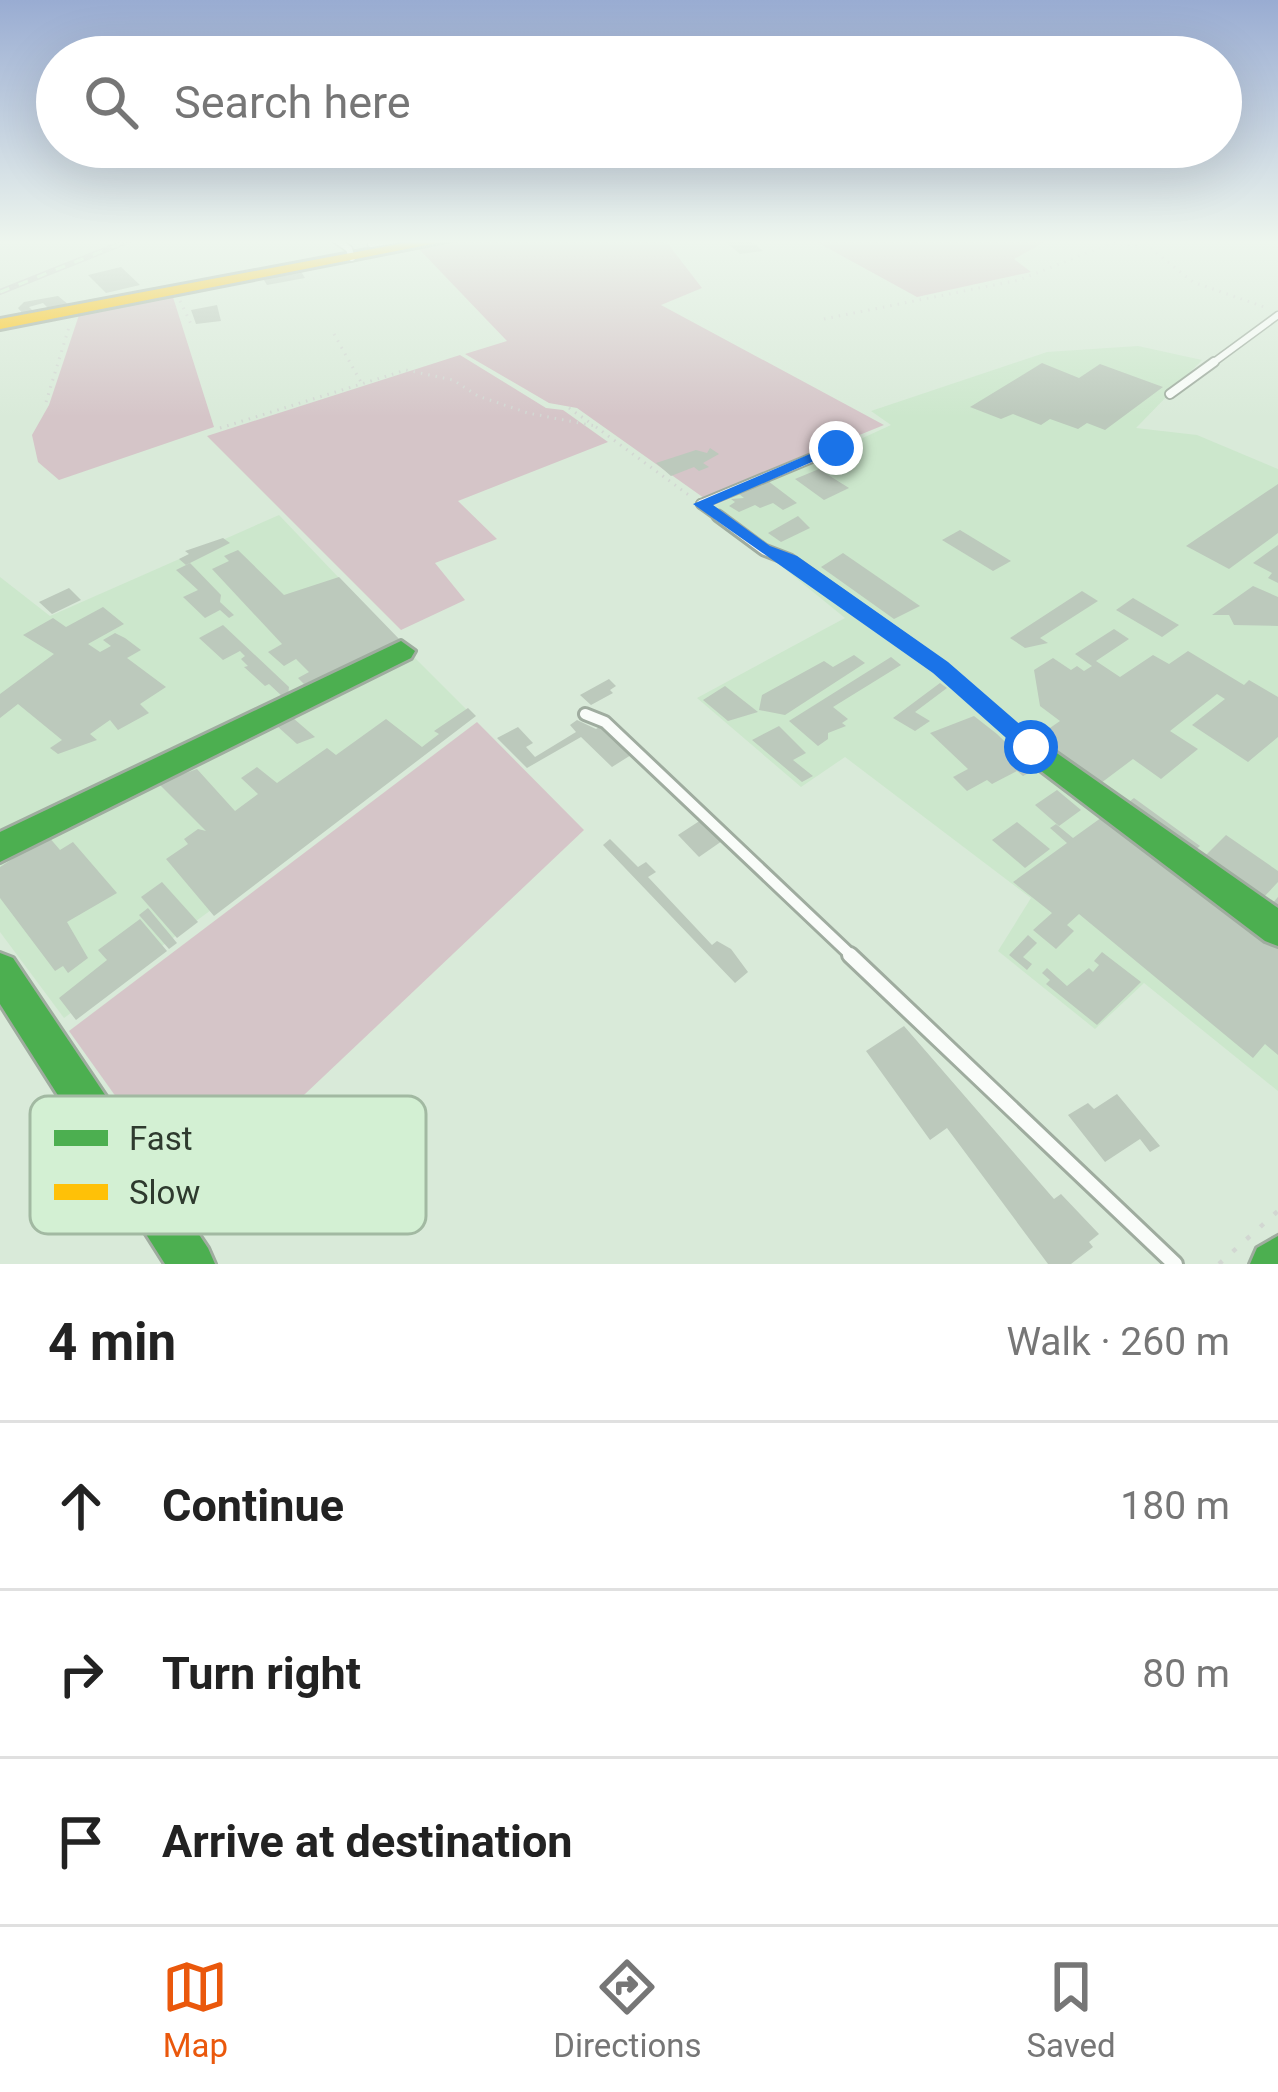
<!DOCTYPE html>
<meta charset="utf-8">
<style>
:root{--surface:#fff;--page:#f2f2f2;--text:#222;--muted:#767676;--line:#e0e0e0;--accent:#ea580c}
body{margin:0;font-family:Roboto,sans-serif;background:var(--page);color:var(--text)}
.stop{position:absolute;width:36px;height:36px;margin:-27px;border:9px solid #1a73e8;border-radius:50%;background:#fff}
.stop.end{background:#1a73e8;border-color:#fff;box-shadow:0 3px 12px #0008}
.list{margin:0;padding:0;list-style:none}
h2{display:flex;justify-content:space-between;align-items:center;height:156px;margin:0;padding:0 48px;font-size:51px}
h2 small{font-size:39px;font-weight:400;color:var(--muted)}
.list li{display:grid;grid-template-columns:78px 1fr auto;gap:36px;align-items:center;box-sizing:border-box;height:168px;padding:0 48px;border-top:3px solid var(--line)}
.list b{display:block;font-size:45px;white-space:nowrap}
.list em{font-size:39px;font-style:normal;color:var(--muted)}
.icon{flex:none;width:66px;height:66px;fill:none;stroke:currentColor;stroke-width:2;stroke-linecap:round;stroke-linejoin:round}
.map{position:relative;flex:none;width:1278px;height:1264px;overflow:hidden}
.search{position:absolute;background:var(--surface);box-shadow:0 12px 48px #0002;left:36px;right:36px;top:36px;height:132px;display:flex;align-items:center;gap:30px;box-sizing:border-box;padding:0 42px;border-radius:66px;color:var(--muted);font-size:45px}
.sheet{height:660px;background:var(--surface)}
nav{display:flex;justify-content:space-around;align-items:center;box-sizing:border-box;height:168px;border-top:3px solid var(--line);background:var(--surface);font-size:33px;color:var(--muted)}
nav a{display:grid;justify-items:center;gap:6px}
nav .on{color:var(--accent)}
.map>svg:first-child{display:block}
.built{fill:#cce7cc}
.green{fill:#d5c5c8}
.building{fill:#bcc9bc}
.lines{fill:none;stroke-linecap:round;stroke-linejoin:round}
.lane-far4-casing{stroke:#9fac9f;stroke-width:9}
.lane-far3-casing{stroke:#9fac9f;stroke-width:12}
.lane-far2-casing{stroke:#9fac9f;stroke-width:15}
.lane-far1-casing{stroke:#9fac9f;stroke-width:16}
.lane-casing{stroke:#9fac9f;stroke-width:20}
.fast-casing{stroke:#9fac9f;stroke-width:6}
.slow-casing{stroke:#9fac9f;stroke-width:6}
.path-far1{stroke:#d2d7d2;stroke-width:3;stroke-dasharray:1.5 6;stroke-linecap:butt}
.path{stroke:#d2d7d2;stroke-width:4.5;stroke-dasharray:4.5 14;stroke-linecap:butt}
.lane-far4{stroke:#f9fcf9;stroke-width:6}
.lane-far3{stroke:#f9fcf9;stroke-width:8}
.lane-far2{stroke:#f9fcf9;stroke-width:9}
.lane-far1{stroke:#f9fcf9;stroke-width:10}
.lane{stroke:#f9fcf9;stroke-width:14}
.fast{fill:#4caf50;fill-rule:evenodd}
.slow{fill:#ffc107;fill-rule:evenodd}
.rail-casing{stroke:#cbcfcb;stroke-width:6}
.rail{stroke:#d3f0d3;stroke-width:3;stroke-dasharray:10;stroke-linecap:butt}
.route{fill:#1a73e8}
.key{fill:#d3f0d3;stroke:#a2b9a2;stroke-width:3}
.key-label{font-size:33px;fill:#2e3a2e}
</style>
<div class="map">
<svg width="1278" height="1264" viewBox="0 0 1278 1264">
<rect width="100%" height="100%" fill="#d9ead9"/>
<g class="built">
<path d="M 1138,346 L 1202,360 L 1136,428 L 1197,435 L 1278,469 L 1278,1091 L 1144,983 L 1095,1029 L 998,951 L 1031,898 L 845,757 L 801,787 L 697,698 L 845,618 L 710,508 L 891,425 L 871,411 L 1047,352 Z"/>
<path d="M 279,515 L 401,643 L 0,832 L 0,577 L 50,616 Z"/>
<path d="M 415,658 L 474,717 L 64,1018 L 0,932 L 0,857 Z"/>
</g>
<g class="green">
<path d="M 463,240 L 665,240 L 702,288 L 661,305 L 884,425 L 704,498 L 577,408 L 549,403 L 465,354 L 507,341 L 419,249 Z"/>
<path d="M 813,240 L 1048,240 L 1014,259 L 1031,272 L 917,297 Z"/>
<path d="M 172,294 L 214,427 L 59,480 L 38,462 L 32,435 L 49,405 L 80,312 Z"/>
<path d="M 460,355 L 546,408 L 563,410 L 608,442 L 458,501 L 497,539 L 435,563 L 465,600 L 401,630 L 207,436 Z"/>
<path d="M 477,722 L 584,830 L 191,1202 L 69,1031 Z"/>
</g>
<g class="building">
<path d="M 724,240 L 750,240 L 763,251 L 740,254 Z"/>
<path d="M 121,267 L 140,285 L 106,293 L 88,275 Z"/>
<path d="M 300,270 L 305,278 L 267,285 L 262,277 Z"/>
<path d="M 58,296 L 69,305 L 50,310 L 43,303 L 29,307 L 34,312 L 24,315 L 18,308 L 24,302 Z"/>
<path d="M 217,305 L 221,321 L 196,324 L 191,310 Z"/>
<path d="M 1042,363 L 1079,378 L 1100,364 L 1163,387 L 1105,430 L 1087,423 L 1078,429 L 1050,419 L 1041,425 L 1013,414 L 1001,419 L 970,407 Z"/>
<path d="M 710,448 L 719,454 L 703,463 L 709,467 L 699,471 L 694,467 L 671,476 L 656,463 L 696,450 L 707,453 Z"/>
<path d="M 819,469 L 833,478 L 849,488 L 824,500 L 795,479 Z"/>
<path d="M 768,481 L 797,503 L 783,510 L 773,503 L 760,508 L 755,505 L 739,512 L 729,506 L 735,502 L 731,499 L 744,498 L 739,494 Z"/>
<path d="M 1278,484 L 1278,533 L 1229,569 L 1186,546 Z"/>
<path d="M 798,516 L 810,528 L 781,542 L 768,533 Z"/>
<path d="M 960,530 L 1011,561 L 993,571 L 942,540 Z"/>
<path d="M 223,538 L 230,543 L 186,565 L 179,559 L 189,554 L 185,551 Z"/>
<path d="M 1278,545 L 1278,583 L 1268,578 L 1272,573 L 1253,563 Z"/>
<path d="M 238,550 L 284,595 L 339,577 L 402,642 L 304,684 L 298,678 L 309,672 L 296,659 L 284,666 L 268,652 L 282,644 L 212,569 L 229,561 L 224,556 Z"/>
<path d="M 843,553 L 920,606 L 894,619 L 821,567 Z"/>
<path d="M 190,563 L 221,595 L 220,602 L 234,615 L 229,618 L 220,610 L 205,618 L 183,597 L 198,590 L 176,570 Z"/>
<path d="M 1253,586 L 1278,597 L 1278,626 L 1234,625 L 1229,615 L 1212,615 Z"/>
<path d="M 69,588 L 81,600 L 52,614 L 39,602 Z"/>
<path d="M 1082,591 L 1098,601 L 1040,638 L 1048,643 L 1025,648 L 1010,638 Z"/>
<path d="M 1133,598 L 1179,625 L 1162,637 L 1116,610 Z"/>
<path d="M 103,607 L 124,624 L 88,644 L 100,652 L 111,646 L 103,640 L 115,633 L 125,638 L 141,650 L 127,658 L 166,687 L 140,704 L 149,713 L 118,730 L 110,720 L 90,734 L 97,740 L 58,754 L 50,748 L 62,740 L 18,704 L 0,718 L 0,694 L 54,654 L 23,635 L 53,618 L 66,627 Z"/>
<path d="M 223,625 L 289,687 L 288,695 L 283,697 L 269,684 L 265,686 L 244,667 L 248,666 L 241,659 L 245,656 L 240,651 L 223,660 L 199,638 Z"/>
<path d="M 1114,629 L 1129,639 L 1096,661 L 1120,677 L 1153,655 L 1169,664 L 1188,651 L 1244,685 L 1249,680 L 1278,697 L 1278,737 L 1248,762 L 1192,725 L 1225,699 L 1217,694 L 1170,731 L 1198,749 L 1161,779 L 1133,759 L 1097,786 L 1034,739 L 1060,721 L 1040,706 L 1034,670 L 1053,658 L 1071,670 L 1077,666 L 1084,671 L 1092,666 L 1075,654 Z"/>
<path d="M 854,655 L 865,663 L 785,715 L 759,710 L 762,695 L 824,661 L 833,667 Z"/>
<path d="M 891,657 L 901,665 L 833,707 L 848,719 L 842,723 L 846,726 L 828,733 L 828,739 L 818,746 L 789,721 Z"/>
<path d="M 609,679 L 616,686 L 610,690 L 613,693 L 591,705 L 580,695 Z"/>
<path d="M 940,683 L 947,688 L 915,712 L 930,721 L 915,731 L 893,718 Z"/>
<path d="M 725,686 L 758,712 L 728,721 L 703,700 Z"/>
<path d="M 468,708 L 476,716 L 214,916 L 166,859 L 188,844 L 184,839 L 198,829 L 206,831 L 158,783 L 197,769 L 235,811 L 258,794 L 241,778 L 257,767 L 277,783 L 327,748 L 336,755 L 386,719 L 422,747 L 439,734 L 434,731 Z"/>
<path d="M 974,716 L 997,734 L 1034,770 L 1023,776 L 1017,771 L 992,784 L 987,780 L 967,791 L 953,777 L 968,769 L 930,733 Z"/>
<path d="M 293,718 L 315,737 L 297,744 L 277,726 Z"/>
<path d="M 577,720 L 596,729 L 601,726 L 631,755 L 612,767 L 581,737 L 527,768 L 497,738 L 518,727 L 533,743 L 526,747 L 535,757 L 576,732 L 570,725 Z"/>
<path d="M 779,726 L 806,753 L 793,760 L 813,776 L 802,782 L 752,740 Z"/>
<path d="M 1057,790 L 1081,810 L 1059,826 L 1035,805 Z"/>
<path d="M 1134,798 L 1200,846 L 1195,850 L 1204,857 L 1226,835 L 1278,871 L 1278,882 L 1262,899 L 1271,905 L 1278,897 L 1278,912 L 1125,805 Z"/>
<path d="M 1105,815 L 1278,945 L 1278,1055 L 1265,1044 L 1253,1058 L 1079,914 L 1067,925 L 1074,931 L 1056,949 L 1033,930 L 1052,913 L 1013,882 L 1067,843 L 1050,828 L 1056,824 L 1073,838 Z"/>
<path d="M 701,820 L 722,841 L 699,857 L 678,835 Z"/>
<path d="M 1017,822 L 1050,849 L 1025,868 L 992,840 Z"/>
<path d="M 48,836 L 60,850 L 73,842 L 117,893 L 67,922 L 88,958 L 68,973 L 63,966 L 55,971 L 0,898 L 0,867 Z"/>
<path d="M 610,839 L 638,867 L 646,862 L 656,872 L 648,877 L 712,945 L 717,941 L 731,949 L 748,972 L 735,983 L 603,845 Z"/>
<path d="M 162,882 L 198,922 L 177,938 L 141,897 Z"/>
<path d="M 148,908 L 177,943 L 169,949 L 139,915 Z"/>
<path d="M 140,919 L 167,951 L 76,1020 L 59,998 L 107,960 L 98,950 Z"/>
<path d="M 1028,935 L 1037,943 L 1023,957 L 1032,964 L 1027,970 L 1009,955 Z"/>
<path d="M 1102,952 L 1141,982 L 1097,1025 L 1046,984 L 1050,980 L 1042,973 L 1047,968 L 1067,986 L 1089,968 L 1093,972 L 1099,965 L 1094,961 Z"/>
<path d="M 904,1026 L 1054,1199 L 1061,1194 L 1099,1234 L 1089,1242 L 1093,1247 L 1071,1264 L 1048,1264 L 947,1128 L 930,1140 L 866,1051 Z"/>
<path d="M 1117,1094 L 1160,1146 L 1150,1152 L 1140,1139 L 1105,1162 L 1068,1115 L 1088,1103 L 1094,1109 Z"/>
</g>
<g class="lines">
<g class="lane-far4-casing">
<g id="lane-far4">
<path d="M 336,240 L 349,249 L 352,258"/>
<path d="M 371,244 L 395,240"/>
<path d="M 1210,365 L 1278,315"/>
</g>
</g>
<g class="lane-far3-casing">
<g id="lane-far3">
<path d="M 1170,394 L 1214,362"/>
<path d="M 701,504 L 722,519"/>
<path d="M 701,504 L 836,448"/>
</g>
</g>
<g class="lane-far2-casing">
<path id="lane-far2" d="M 718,516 L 764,550 L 790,560 L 941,667 L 994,714"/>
</g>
<g class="lane-far1-casing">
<g id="lane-far1">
<path d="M 991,711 L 1027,743"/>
<path d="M 585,714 L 605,722 L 854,958"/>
</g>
</g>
<g class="lane-casing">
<path id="lane" d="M 850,955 L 1175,1264"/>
</g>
<g class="fast-casing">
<g id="fast">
<path d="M 401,641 L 415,651 L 411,658 L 0,862 L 0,832 Z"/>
<path d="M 1031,735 L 1278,908 L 1278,946 L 1265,941 L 1020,755 L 1016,747 L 1020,739 Z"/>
<path d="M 0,953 L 13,958 L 208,1248 L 215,1264 L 165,1264 L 0,1004 Z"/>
<path d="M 1278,1236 L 1278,1264 L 1250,1264 L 1257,1248 Z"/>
</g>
</g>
<g class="slow-casing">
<path id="slow" d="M 420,240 L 452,240 L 0,329 L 0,319 Z"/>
</g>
<g class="path-far1">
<path d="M 180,301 L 192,326"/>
<path d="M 824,319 L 1019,280 L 1112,243 L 1150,248 L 1193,282 L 1267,308"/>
<path d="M 334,334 L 362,384"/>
<path d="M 46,402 L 70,324"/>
<path d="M 569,408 L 589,422"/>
<path d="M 596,427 L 690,496"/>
<path d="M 220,428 L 406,370 L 453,380 L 478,396 L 528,413 L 595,426"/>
</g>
<path class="path" d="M 1219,1264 L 1278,1211"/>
<use href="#lane-far4" class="lane-far4"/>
<use href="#lane-far3" class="lane-far3"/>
<use href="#lane-far2" class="lane-far2"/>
<use href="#lane-far1" class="lane-far1"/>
<use href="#lane" class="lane"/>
<use href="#fast" class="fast"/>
<use href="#slow" class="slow"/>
<g class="rail-casing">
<path id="rail" d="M 0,292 L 130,240"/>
</g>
<use href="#rail" class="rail"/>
</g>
<linearGradient id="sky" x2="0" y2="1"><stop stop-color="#99acd2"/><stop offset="0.58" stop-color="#eef6ee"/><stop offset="1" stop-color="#eef6ee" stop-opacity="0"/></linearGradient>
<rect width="1278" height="417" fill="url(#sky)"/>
<path class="route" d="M 831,445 L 844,448 L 713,505 L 770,546 L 797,556 L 948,662 L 1039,741 L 1039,753 L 1023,753 L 933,673 L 693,504 Z"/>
<rect x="30" y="1096" width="396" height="138" rx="18" class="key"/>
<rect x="54" y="1130" width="54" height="16" fill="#4caf50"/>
<rect x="54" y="1184" width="54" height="16" fill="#ffc107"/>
<g class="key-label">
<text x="129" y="1150">Fast</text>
<text x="129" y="1204">Slow</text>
</g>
</svg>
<div class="stop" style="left:1031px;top:747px"></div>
<div class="stop end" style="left:836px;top:448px"></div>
<div class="search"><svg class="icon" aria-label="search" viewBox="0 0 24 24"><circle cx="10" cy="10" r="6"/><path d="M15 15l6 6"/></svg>Search here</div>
</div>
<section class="sheet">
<h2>4 min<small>Walk · 260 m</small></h2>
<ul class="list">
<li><svg class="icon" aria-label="ahead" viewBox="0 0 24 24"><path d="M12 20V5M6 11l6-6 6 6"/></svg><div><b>Continue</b></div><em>180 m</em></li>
<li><svg class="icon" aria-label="right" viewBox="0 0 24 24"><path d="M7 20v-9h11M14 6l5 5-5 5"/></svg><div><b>Turn right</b></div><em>80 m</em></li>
<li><svg class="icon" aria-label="arrive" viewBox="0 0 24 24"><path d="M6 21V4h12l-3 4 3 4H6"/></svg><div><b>Arrive at destination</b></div></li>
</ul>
</section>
<nav>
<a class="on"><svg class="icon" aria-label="map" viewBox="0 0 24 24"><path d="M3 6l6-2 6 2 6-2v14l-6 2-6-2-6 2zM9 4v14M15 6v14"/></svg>Map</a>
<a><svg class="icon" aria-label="directions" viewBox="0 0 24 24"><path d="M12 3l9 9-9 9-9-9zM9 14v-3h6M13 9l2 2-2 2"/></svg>Directions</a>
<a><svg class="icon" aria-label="saved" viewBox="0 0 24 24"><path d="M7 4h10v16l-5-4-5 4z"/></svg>Saved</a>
</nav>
